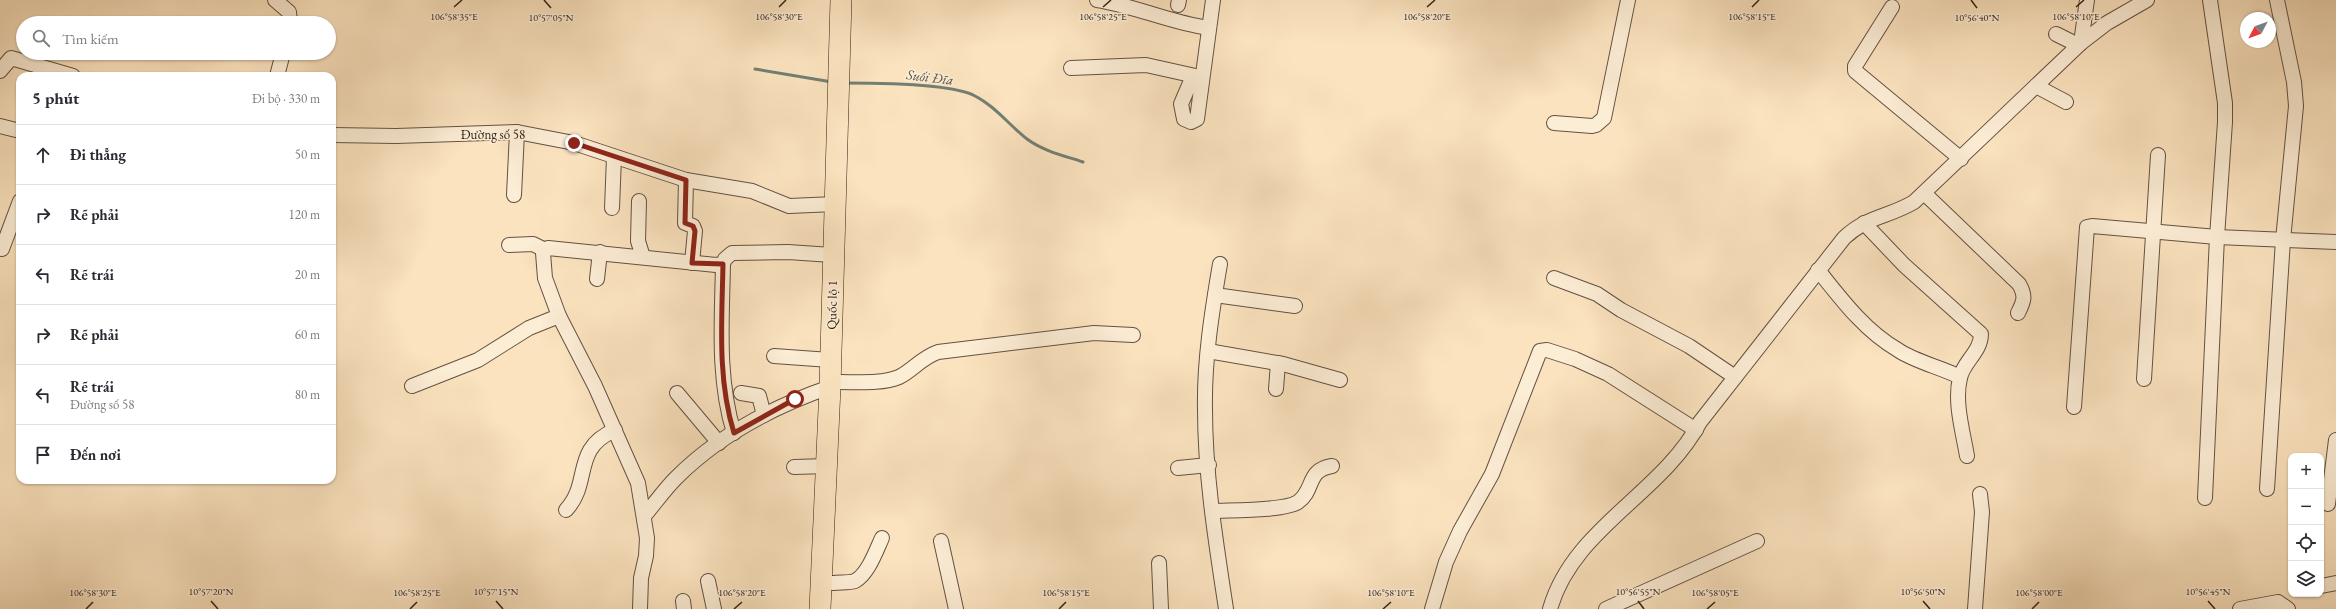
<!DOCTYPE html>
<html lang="vi">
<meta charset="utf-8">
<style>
:root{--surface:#fff;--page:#f7f7f7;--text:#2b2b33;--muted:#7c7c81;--line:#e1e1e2}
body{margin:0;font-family:"EB Garamond",serif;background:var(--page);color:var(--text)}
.controls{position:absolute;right:12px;bottom:12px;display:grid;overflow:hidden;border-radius:8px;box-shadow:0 1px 3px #0004}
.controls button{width:36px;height:36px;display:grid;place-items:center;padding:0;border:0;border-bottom:1px solid var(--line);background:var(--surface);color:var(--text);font:20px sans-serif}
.compass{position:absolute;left:2240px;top:12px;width:36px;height:36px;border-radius:50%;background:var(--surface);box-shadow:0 1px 3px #0004;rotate:229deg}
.stop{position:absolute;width:12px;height:12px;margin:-9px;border:3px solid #8f2418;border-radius:50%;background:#fff}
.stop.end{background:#8f2418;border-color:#fff;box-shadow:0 1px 4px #0008}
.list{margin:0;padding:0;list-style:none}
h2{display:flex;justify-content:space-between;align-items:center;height:52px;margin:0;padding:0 16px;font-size:17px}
h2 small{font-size:13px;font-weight:400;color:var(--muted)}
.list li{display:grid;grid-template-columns:26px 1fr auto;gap:12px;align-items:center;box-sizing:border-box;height:60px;padding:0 16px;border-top:1px solid var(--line)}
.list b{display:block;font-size:15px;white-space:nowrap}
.list p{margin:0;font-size:13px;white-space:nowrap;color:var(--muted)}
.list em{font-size:13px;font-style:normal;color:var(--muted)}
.icon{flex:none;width:22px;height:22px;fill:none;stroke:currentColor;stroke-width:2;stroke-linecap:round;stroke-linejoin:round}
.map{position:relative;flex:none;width:2336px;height:609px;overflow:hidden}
.search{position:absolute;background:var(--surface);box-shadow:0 1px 3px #0004;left:16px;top:16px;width:320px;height:44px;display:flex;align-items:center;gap:10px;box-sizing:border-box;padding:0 14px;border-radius:22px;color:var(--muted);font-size:15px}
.panel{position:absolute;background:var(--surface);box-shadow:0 1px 3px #0004;left:16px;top:72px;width:320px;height:412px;border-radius:12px}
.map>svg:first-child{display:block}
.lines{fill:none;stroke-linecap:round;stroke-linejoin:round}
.stream{stroke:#737f73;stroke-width:3}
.minor-casing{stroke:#645142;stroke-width:16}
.highway-casing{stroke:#312018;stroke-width:22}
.minor{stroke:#fcedd5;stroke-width:14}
.highway{stroke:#fbe3bf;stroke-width:21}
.route{stroke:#8f2418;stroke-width:5}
.ticks{fill:none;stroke:#312018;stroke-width:1.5}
.labels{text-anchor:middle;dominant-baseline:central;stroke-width:3;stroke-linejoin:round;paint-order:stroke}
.street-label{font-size:13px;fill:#312018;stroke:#fcedd5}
.water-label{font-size:14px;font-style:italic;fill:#524f45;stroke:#fcedd5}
.ticks-label{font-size:10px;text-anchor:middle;fill:#312018;stroke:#fcedd5;stroke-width:3;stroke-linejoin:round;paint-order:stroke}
</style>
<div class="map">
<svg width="2336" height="609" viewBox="0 0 2336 609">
<rect width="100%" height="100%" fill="#fbe3bf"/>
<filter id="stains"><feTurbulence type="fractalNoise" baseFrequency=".005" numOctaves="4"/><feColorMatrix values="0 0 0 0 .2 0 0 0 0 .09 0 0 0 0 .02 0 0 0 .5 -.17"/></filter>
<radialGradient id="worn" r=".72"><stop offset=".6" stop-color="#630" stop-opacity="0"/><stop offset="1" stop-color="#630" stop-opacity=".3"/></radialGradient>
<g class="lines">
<g class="stream">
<path d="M 755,69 L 832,82"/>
<path d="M 845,83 C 874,83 952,83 975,96 C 995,106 1010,126 1027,139 C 1043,151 1065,156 1083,162"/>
</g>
<g class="minor-casing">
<g id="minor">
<path d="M 275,0 L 289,12 L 290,23"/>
<path d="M 1097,0 C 1136,6 1171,23 1209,28"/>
<path d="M 1178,5 L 1179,0"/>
<path d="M 1892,7 L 1855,66 L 1855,71 L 1961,159"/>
<path d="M 2056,34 L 2078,45"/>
<path d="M 2081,43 L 2087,0"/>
<path d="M 1071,68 L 1146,65 L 1200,77"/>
<path d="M 0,71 L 11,58 L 73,76"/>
<path d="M 277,76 L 283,53"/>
<path d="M 1193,76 L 1181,104 L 1184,119 L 1191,122 L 1197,119 L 1213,0"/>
<path d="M 2036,86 L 2066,102"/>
<path d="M 1554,123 L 1592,126 L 1596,125 L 1604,118 L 1628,0"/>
<path d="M 0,126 L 20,131"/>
<path d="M 332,135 L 396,136 L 517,132 L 574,143 L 686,180 L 752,191 L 789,206 L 835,204"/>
<path d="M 686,180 L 685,223 L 693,226 L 695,231 L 692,263"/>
<path d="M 1924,193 L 2019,284 C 2026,296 2024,301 2018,313"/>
<path d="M 514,195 L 517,132"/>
<path d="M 639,201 L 638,241 L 643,257"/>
<path d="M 612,208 L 614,157"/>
<path d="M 1864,223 L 1904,265 L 1981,334 C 1981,352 1963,362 1960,378 C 1954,402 1963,432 1967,456"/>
<path d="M 509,245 L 533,244 L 545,250"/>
<path d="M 2,249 L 20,201"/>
<path d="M 723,264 C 722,320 717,378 734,433"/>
<path d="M 1220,264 C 1212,311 1204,361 1205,409 C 1205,476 1216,543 1226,609"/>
<path d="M 1818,270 C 1841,299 1865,331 1898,350 C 1916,362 1940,367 1960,377"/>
<path d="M 1554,278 L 1597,294 L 1621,310 L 1689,346 L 1735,377"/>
<path d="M 597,279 L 600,252"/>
<path d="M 1215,295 L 1295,306"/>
<path d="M 1208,351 L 1283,364 L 1340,380"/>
<path d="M 774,356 L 830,360"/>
<path d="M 2144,379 L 2158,155"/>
<path d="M 840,382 C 859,382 882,384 899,377 C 913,370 921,358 938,352 L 1094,333 L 1133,335"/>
<path d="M 412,386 L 478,360 L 529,328 L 559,316"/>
<path d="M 1276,389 L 1278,363"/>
<path d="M 677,393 L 719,443"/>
<path d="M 741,393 L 759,396 L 764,415"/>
<path d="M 2074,407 L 2087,227 L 2092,226 L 2217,237 L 2336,242"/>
<path d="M 794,467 L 827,466"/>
<path d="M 1178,468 L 1209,465"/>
<path d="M 2267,489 L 2283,240 L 2296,106 L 2294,82 L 2277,0"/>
<path d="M 2205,498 L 2217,237 L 2225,122 L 2225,103 L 2210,0"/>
<path d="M 2328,504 L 2336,440"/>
<path d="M 566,510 C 592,482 571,449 615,430"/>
<path d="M 1213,511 C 1231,510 1285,511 1298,502 C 1315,490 1306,470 1332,466"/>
<path d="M 645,515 C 655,503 665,489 676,478 C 718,436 775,406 830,387"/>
<path d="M 941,541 L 956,609"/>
<path d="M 1159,563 L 1161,609"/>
<path d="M 708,581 L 714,609"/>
<path d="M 833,583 C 839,582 849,583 855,581 C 868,574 876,551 882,538"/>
<path d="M 2321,586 L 2336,583"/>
<path d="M 683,601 L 684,609"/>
<path d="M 640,609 L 641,578 L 646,556 L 647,538 L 638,483 L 595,386 L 559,316 L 545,278 L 543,253 L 548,248 L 716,265 L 723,264 L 725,259 L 732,253 L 788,252 L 832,255"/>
<path d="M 1432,609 L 1446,562 L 1460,531 L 1492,474 L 1540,351 L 1547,350 L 1575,359 L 1608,374 L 1696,430"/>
<path d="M 1550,609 C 1573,528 1662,494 1700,422 L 1844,238 C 1867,216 1889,217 1914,202 L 2081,43 L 2107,23 L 2147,0"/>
<path d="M 1606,609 L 1757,541"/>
<path d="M 1975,609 L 1982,512 L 1980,494"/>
<path d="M 2240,609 L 2278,602 L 2288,609"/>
</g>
</g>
<g class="highway-casing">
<path id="highway" d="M 820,609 L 830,387 L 841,0"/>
</g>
<use href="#minor" class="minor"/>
<use href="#highway" class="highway"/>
</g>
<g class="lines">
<path class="route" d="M 574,143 L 686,180 L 685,223 L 693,226 L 695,231 L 692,263 L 723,264 C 722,320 717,378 734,433 L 795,399"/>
</g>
<path class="ticks" d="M 544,0 L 551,8M 1971,0 L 1977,8M 454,7 L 462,0M 779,7 L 786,0M 1103,7 L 1111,0M 1427,7 L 1435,0M 1752,7 L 1759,0M 2076,7 L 2084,0M 211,601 L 218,609M 496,601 L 503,609M 1638,601 L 1644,609M 1923,601 L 1930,609M 2208,601 L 2215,609M 86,609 L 93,602M 410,609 L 417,602M 734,609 L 742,602M 1059,609 L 1066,602M 1383,609 L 1391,602M 1707,609 L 1715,602M 2032,609 L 2039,602"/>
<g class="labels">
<g class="street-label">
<text x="493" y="134">Đường số 58</text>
<text transform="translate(832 305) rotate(-89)">Quốc lộ 1</text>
</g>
<g class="water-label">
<text transform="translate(930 77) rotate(7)">Suối Đĩa</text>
</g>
</g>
<g class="ticks-label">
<text x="454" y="20">106°58'35"E</text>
<text x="779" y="20">106°58'30"E</text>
<text x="1103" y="20">106°58'25"E</text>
<text x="1427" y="20">106°58'20"E</text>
<text x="1752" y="20">106°58'15"E</text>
<text x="2076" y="20">106°58'10"E</text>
<text x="551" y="21">10°57'05"N</text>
<text x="1977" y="21">10°56'40"N</text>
<text x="211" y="595">10°57'20"N</text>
<text x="496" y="595">10°57'15"N</text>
<text x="1638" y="595">10°56'55"N</text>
<text x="1923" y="595">10°56'50"N</text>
<text x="2208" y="595">10°56'45"N</text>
<text x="93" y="596">106°58'30"E</text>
<text x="417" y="596">106°58'25"E</text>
<text x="742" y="596">106°58'20"E</text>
<text x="1066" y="596">106°58'15"E</text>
<text x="1391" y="596">106°58'10"E</text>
<text x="1715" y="596">106°58'05"E</text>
<text x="2039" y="596">106°58'00"E</text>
</g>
<rect width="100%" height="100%" filter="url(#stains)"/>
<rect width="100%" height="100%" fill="url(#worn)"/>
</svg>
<div class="controls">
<button>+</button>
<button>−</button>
<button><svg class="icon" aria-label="locate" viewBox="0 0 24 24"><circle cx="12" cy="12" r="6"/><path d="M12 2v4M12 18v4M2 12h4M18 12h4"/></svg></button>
<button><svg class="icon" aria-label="layers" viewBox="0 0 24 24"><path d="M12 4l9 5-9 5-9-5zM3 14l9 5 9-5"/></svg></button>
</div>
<svg class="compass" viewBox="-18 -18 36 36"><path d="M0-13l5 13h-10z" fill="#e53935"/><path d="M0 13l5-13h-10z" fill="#7c7c81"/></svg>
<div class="stop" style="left:795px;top:399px"></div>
<div class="stop end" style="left:574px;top:143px"></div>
<div class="search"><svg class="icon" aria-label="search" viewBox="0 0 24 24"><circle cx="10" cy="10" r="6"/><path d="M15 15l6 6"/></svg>Tìm kiếm</div>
<section class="panel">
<h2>5 phút<small>Đi bộ · 330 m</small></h2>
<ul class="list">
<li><svg class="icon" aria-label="ahead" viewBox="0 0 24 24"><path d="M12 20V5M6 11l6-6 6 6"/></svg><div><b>Đi thẳng</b></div><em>50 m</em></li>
<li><svg class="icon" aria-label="right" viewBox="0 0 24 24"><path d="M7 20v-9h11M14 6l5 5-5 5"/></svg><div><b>Rẽ phải</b></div><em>120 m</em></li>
<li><svg class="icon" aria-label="left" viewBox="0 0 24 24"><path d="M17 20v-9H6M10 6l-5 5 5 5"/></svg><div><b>Rẽ trái</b></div><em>20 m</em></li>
<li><svg class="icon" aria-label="right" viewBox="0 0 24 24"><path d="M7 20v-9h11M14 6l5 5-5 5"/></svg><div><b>Rẽ phải</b></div><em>60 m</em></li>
<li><svg class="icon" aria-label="left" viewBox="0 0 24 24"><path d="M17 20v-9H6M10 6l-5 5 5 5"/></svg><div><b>Rẽ trái</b><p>Đường số 58</p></div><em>80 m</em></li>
<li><svg class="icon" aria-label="arrive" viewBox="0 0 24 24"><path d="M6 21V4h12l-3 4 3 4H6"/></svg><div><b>Đến nơi</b></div></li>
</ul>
</section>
</div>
